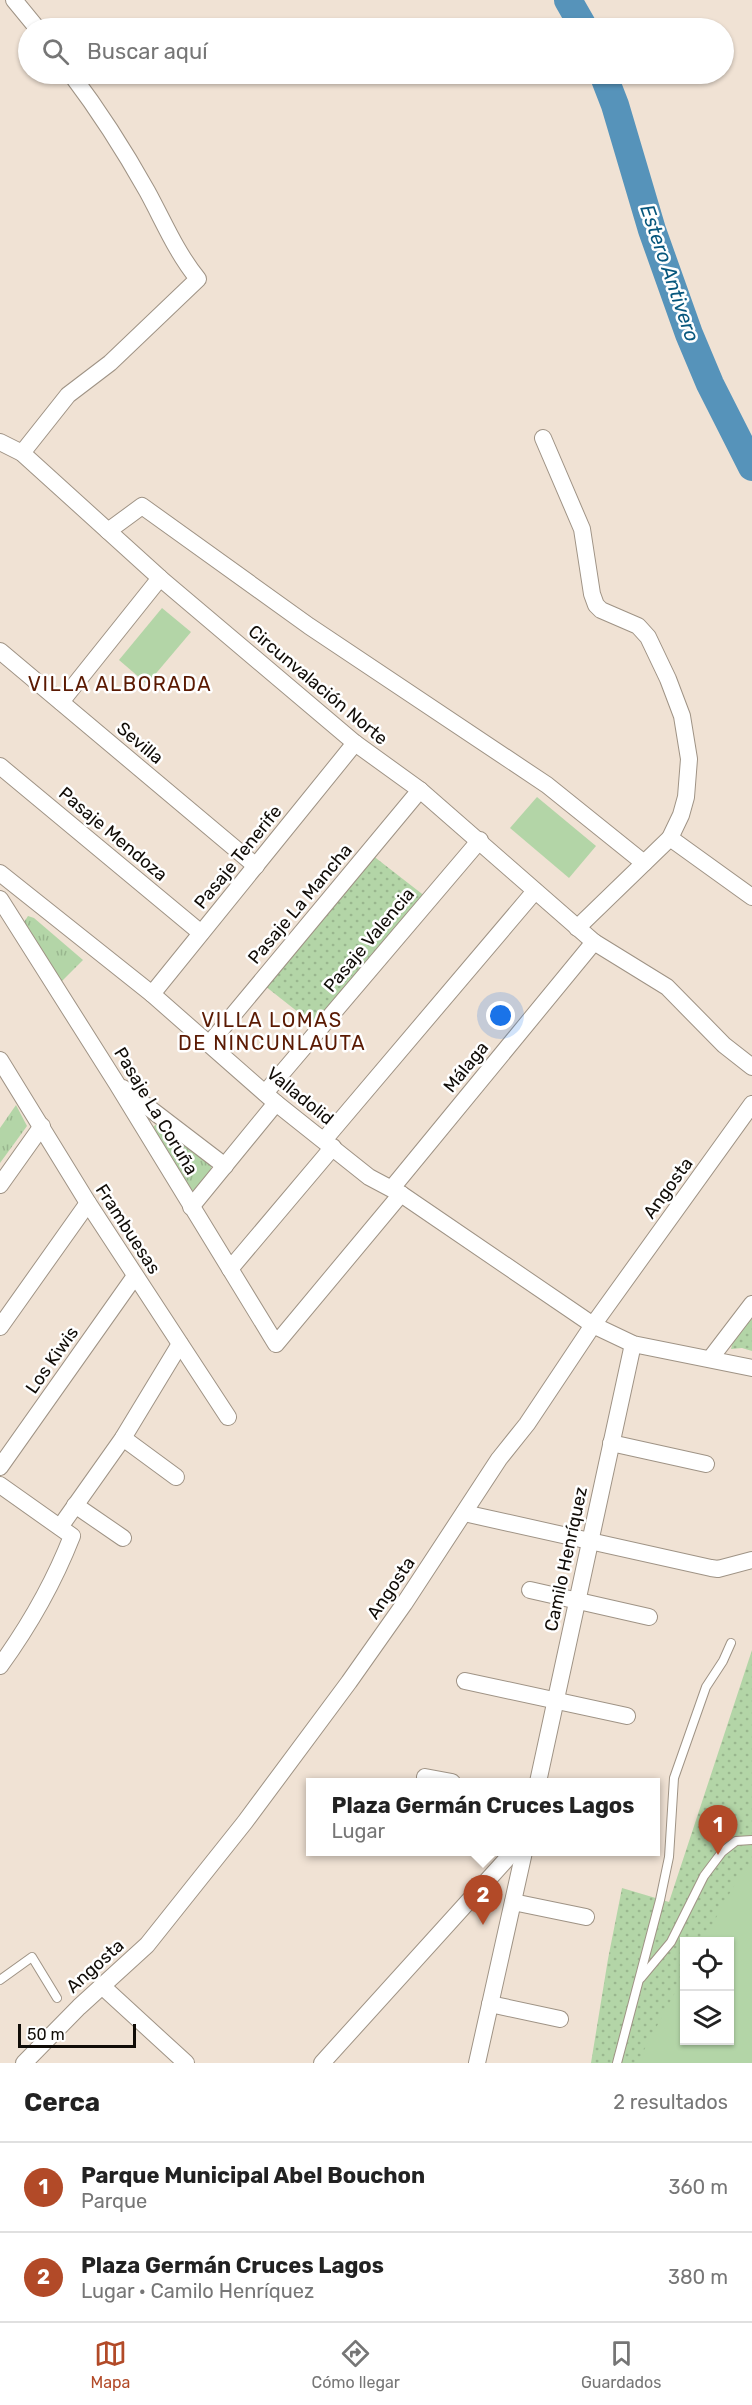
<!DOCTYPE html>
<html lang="es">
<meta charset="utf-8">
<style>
:root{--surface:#fff;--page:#f2f2f2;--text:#222;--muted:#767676;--line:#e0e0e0;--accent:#b24a28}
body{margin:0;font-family:Rubik,sans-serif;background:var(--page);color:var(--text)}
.controls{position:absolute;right:18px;bottom:18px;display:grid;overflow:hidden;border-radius:0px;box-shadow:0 2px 4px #0004}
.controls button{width:54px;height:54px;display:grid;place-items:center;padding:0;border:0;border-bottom:2px solid var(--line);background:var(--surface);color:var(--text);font:30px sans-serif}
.scale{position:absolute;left:18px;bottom:15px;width:118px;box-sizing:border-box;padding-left:6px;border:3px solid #100c07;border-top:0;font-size:16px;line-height:21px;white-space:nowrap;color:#100c07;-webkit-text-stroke:4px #fff;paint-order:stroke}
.you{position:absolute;left:501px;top:1016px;width:21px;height:21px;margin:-15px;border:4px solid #fff;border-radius:50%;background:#1a73e8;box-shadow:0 0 0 9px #1a73e833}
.badge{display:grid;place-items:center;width:39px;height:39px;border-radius:50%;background:var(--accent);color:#fff;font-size:20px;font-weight:700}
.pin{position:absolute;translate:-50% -50px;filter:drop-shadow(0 2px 3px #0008)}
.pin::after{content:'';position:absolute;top:32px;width:21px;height:18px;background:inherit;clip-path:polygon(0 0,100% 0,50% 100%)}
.popup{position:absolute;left:306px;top:1778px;width:354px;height:78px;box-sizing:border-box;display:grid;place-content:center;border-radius:0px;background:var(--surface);filter:drop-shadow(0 2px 4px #0005);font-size:20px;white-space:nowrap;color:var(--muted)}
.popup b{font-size:22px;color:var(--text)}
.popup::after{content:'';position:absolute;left:50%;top:100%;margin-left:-12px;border:12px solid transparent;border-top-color:var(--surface)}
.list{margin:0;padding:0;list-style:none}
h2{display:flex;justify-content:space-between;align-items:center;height:78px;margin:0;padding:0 24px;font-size:26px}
h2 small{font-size:20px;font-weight:400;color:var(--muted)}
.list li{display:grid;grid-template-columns:39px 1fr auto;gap:18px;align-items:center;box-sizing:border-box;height:90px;padding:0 24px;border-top:2px solid var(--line)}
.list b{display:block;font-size:22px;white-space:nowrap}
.list p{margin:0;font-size:20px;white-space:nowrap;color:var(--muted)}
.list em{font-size:20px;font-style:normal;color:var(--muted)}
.icon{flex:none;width:33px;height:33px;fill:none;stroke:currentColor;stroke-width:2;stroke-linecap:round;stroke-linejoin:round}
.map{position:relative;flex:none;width:752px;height:2063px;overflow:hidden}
.search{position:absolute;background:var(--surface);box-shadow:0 2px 4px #0004;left:18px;right:18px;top:18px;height:66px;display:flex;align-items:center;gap:15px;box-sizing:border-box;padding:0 21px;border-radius:33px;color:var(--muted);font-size:22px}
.sheet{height:258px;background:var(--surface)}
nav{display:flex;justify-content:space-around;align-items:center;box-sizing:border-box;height:84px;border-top:2px solid var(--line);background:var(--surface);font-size:16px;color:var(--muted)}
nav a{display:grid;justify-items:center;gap:3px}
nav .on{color:var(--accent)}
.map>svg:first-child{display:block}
.grass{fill:url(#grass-tufts)}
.park{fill:url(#park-dots);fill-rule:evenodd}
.pitch{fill:#b3d5a7}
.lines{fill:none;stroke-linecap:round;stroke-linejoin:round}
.river{stroke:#5693ba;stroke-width:28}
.service-casing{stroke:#9f9385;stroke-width:10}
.minor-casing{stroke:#9f9385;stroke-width:18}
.service{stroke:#fff;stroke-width:8}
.minor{stroke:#fff;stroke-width:16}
.labels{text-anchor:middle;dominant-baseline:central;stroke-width:5;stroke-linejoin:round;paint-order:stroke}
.street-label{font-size:18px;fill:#100c07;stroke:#fff}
.water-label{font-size:20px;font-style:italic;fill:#07577d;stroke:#fff}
.neighbourhood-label{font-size:20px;letter-spacing:1.5px;fill:#5b1a03;stroke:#fff}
</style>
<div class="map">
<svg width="752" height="2063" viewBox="0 0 752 2063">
<defs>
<pattern id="grass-tufts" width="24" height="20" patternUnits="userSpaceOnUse" patternTransform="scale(1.5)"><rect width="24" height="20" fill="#b3d5a7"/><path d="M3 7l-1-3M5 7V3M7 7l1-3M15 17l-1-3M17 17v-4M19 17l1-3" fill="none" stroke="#99b68e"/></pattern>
<pattern id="park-dots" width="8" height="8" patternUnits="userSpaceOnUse" patternTransform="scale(1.5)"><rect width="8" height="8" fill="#b3d5a7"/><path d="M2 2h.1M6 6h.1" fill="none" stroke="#99b68e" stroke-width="1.8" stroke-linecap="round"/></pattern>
</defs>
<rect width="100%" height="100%" fill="#f0e2d4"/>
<g class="grass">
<path d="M 28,916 L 34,918 L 83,960 L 61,982 L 24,922 Z"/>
<path d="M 16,1105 L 27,1126 L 0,1163 L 0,1128 Z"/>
<path d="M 158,1123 L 211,1164 L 211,1170 L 195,1190 L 190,1191 L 153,1127 Z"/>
</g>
<g class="park">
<path d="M 372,855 L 426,897 L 317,1027 L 265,986 Z"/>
<path d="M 752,1317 L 752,1351 L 742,1348 L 731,1349 L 733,1341 Z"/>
<path d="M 752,1650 L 752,2063 L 591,2063 L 608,1959 L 622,1888 L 669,1902 ZM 684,1942 L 730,1942 L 730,2040 L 684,2040 Z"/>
</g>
<g class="pitch">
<path d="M 162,608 L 191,632 L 147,684 L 119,660 Z"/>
<path d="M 537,797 L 596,846 L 569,878 L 510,828 Z"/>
<path d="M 746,1864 L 752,1868 L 752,2063 L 637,2063 L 684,1976 L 684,2040 L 730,2040 L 730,1942 L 703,1941 Z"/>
</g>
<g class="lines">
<g class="river">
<path d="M 568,0 L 584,28"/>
<path d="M 603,74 L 615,105 L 652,230 L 689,334 L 710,384 L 752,467"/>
</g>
<g class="service-casing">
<g id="service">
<path d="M 641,1978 L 671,1942 L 704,1876 L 722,1852 L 736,1841 L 752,1840"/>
<path d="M 0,1980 L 32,1957 L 57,1998"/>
<path d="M 617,2063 L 660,1900 L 669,1857 L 674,1778 L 706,1687 L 723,1661 L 731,1643"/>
</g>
</g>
<g class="minor-casing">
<g id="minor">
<path d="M 14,0 L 37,28"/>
<path d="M 543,438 L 582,529 L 592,594 L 596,605 L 601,610 L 638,626 L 648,637 L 668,679 L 682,716 L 689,759 L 686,797 L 681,815 L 670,838 L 577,928"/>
<path d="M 0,442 L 22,453 L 160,578 L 355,743 L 420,790 L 594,942 L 667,987 L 724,1045 L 752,1067"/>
<path d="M 22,453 L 68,395 L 110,363 L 198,279 C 176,252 164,222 147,191 C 124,150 99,111 71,74"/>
<path d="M 108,531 L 142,506 L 309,626 L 547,785 L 644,863"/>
<path d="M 0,651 L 256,866"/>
<path d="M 61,702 L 160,578"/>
<path d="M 0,766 L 201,933"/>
<path d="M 670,838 L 752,897"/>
<path d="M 0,873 L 152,994 L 276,1103 L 369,1177 L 401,1194 L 593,1325 L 633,1344 L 752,1368"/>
<path d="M 0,899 L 117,1084 L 276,1344 L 401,1194"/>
<path d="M 152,994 L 355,743"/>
<path d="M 209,1044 L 420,790"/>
<path d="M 0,1060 L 88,1203 L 228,1417"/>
<path d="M 123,1088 L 225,1166"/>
<path d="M 265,1093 L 480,840"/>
<path d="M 324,1140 L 535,891"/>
<path d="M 0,1185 L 42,1126"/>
<path d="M 392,1188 L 594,942"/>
<path d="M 191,1207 L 276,1103"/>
<path d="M 230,1269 L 333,1147"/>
<path d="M 0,1327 L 88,1203"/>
<path d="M 710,1359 L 752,1304"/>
<path d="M 123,1438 L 176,1477"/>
<path d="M 611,1443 L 706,1464"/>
<path d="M 0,1467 L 135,1276"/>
<path d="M 0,1485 L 72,1536 C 54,1582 29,1626 0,1666"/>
<path d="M 75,1505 L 123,1538"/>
<path d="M 464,1513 L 711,1568 L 718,1569 L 752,1560"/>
<path d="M 60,1527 L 123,1438 L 180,1344"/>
<path d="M 530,1590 L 649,1617"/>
<path d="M 465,1681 L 627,1716"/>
<path d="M 425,1777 L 452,1782"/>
<path d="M 538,1782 L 633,1344"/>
<path d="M 513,1902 L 586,1917"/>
<path d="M 102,1986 L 186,2063"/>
<path d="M 490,2004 L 560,2019"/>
<path d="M 24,2063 L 79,2007 L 147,1945 L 245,1822 L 349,1682 L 404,1604 L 499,1459 L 527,1424 L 593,1325 L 752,1104"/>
<path d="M 322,2063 L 513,1852"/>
<path d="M 477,2063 L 524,1852"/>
</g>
</g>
<use href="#service" class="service"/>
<use href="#minor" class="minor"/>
</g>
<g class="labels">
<g class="street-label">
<text transform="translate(318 685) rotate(40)">Circunvalación Norte</text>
<text transform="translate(140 743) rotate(40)">Sevilla</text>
<text transform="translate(113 834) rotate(40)">Pasaje Mendoza</text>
<text transform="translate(238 857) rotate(-51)">Pasaje Tenerife</text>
<text transform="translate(300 904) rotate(-50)">Pasaje La Mancha</text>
<text transform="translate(369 940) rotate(-50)">Pasaje Valencia</text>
<text transform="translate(466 1067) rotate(-51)">Málaga</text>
<text transform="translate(300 1096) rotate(39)">Valladolid</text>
<text transform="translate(156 1111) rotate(59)">Pasaje La Coruña</text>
<text transform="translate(668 1188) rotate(-54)">Angosta</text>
<text transform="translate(128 1229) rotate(57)">Frambuesas</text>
<text transform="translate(52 1360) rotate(-55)">Los Kiwis</text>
<text transform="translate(566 1559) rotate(-78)">Camilo Henríquez</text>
<text transform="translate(391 1588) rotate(-56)">Angosta</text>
<text transform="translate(95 1966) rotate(-42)">Angosta</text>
</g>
<g class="water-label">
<text transform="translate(670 273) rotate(71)">Estero Antivero</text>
</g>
<g class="neighbourhood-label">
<text x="120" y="684">VILLA ALBORADA</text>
<text x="272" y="1020">VILLA LOMAS<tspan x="272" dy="23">DE NINCUNLAUTA</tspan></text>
</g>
</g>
</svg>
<div class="controls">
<button><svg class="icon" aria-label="locate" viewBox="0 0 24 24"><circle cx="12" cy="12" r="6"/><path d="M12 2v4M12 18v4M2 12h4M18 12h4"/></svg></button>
<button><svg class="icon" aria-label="layers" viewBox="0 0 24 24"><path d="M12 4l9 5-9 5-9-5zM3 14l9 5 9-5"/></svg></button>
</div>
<div class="scale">50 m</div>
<div class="you"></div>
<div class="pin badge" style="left:718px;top:1855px">1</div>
<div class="pin badge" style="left:483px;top:1925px">2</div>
<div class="popup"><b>Plaza Germán Cruces Lagos</b>Lugar</div>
<div class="search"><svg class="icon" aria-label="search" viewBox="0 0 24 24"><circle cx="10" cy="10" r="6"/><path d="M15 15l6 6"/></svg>Buscar aquí</div>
</div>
<section class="sheet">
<h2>Cerca<small>2 resultados</small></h2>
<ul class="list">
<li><span class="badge">1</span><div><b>Parque Municipal Abel Bouchon</b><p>Parque</p></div><em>360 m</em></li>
<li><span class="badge">2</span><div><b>Plaza Germán Cruces Lagos</b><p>Lugar · Camilo Henríquez</p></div><em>380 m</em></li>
</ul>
</section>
<nav>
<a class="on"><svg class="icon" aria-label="map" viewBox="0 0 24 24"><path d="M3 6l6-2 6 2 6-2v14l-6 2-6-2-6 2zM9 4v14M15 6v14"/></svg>Mapa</a>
<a><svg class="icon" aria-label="directions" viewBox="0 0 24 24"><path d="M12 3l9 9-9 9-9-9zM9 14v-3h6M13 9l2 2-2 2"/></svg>Cómo llegar</a>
<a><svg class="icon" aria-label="saved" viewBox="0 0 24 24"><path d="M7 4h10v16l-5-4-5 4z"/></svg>Guardados</a>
</nav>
